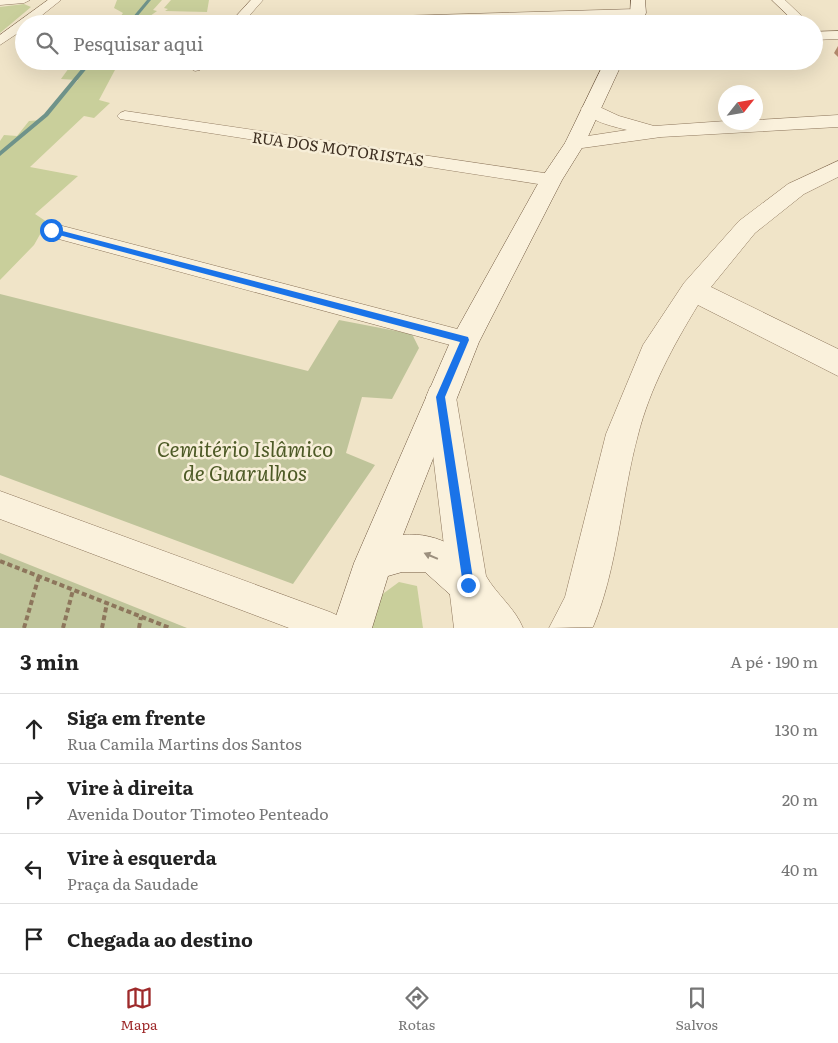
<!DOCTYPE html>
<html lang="pt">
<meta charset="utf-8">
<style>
:root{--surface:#fff;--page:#f2f2f2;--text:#222;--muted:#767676;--line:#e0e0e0;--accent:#9e2a2b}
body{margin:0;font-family:Literata,serif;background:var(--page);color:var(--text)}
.compass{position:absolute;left:718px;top:85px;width:45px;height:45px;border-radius:50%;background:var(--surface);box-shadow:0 5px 20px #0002;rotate:59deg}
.stop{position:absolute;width:15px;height:15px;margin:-11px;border:4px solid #1a73e8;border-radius:50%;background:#fff}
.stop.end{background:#1a73e8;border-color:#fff;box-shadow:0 1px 5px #0008}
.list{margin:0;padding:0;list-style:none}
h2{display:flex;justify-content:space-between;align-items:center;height:65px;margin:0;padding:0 20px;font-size:21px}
h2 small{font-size:16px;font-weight:400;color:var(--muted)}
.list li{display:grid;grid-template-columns:32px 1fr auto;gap:15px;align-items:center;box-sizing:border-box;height:70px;padding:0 20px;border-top:1px solid var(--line)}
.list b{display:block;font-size:19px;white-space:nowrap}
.list p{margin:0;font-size:16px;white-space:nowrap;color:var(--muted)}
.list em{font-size:16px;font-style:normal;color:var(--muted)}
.icon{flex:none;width:28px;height:28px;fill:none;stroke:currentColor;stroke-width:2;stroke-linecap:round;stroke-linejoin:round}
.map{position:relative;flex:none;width:838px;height:628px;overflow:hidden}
.search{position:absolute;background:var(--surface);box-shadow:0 5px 20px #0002;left:15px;right:15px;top:15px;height:55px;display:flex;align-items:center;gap:12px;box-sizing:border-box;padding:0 18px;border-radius:28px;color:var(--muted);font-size:19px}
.sheet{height:345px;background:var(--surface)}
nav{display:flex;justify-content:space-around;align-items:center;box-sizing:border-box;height:70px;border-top:1px solid var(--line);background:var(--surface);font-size:14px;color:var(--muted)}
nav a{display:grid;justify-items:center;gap:2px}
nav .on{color:var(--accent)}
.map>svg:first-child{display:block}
.green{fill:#c9cf9b}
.cemetery{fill:#bfc49a}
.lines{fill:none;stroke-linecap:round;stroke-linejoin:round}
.stream{fill:#6f938a;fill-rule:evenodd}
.minor-casing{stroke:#8d765c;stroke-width:1}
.tertiary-casing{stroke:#8d765c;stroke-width:1}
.secondary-casing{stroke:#6f573f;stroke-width:1}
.path{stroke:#8d765c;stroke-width:4;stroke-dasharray:5 3;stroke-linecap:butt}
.minor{fill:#faf1dc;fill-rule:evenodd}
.tertiary{fill:#faf1dc;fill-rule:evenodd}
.secondary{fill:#faf1dc;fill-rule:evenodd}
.wall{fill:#b2896c}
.oneway{fill:#9c907e}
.route{fill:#1a73e8}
.labels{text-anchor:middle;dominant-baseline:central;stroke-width:5;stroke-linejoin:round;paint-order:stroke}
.far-street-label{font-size:15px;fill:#3d2e20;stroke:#f7eed8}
.near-park-label{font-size:21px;font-style:italic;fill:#4d5a26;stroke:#f7eed8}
</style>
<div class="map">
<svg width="838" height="628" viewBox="0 0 838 628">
<rect width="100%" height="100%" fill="#f0e4c8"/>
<g class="green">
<path d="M 117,0 L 162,0 L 153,10 L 157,11 L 139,24 L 115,24 L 123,13 L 114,8 Z"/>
<path d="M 171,0 L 209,0 L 207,12 L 165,11 L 168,9 L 164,8 Z"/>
<path d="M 24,4 L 31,7 L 0,33 L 0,7 Z"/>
<path d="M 74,61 L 106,61 L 116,68 L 99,100 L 110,103 L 94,118 L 84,116 L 30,167 L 78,176 L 35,214 L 47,222 L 34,245 L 0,280 L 0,141 L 4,135 L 17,136 L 29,121 L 42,120 L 78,80 L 61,79 Z"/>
<path d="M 399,582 L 417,586 L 423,628 L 370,628 L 380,596 Z"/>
</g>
<g class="cemetery">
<path d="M 0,294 L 308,371 L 339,320 L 412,334 L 419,348 L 392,399 L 362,397 L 346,453 L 375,465 L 293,584 L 0,475 Z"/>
<path d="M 0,553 L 187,628 L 0,628 Z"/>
</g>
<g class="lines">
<g class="stream">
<path d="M 147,0 L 151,0 L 131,24 L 127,24 Z"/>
<path d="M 88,61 L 93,61 L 48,116 L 0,156 L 0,151 L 44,114 Z"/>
</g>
<g class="minor-casing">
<g id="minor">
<path d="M 0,0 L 30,0 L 24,3 L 0,5 Z"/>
<path d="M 48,0 L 61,0 L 31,24 L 24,24 L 24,29 L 0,45 L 0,35 Z"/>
<path d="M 251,0 L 263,0 L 242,24 L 229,24 Z"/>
<path d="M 772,0 L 785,0 L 810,24 L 797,24 Z"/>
<path d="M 638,9 L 642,10 L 642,16 L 397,24 L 261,24 L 267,20 Z"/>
<path d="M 838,31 L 838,39 L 814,40 L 814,32 Z"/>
<path d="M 193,61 L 207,61 L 200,70 L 195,71 L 188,67 Z"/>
<path d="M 125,111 L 551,174 L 557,176 L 560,180 L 557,184 L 551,186 L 120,119 L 117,116 L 120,113 Z"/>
<path d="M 51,223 L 465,331 L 473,333 L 476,340 L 473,347 L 465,349 L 44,235 L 42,230 L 44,225 Z"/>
<path d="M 0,491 L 330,612 L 341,617 L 346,628 L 289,628 L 0,519 Z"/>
</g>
</g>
<g class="tertiary-casing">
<g id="tertiary">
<path d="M 591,103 L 619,116 L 654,126 L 726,121 L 756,122 L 756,120 L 838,115 L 838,127 L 661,137 L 575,149 L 568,147 L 565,143 L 568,139 L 627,130 C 612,126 591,122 581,109 L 584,105 Z"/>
<path d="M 838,161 L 838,177 L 804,194 L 755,233 L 711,287 L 838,349 L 838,376 L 698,305 C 673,346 650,388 638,435 C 621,498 618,567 593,627 L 549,628 L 565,597 L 606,434 L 643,345 L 684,283 L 739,221 L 788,184 Z"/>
<path d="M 441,383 L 452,387 L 456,397 L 486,576 C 497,595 515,608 523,628 L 454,628 L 426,397 L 430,387 Z"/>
</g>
</g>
<g class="secondary-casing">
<g id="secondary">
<path d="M 631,0 L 645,0 L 646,13 L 640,24 L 624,24 L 630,13 Z"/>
<path d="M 605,61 L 623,61 L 585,143 L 562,180 L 479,342 L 403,535 C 438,531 475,553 488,585 L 483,599 L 469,604 L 455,599 L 425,572 L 402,572 L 388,576 L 372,628 L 332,628 L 354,563 L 451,340 L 540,180 L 565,143 Z"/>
</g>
</g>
<g class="path">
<path d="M 0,561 L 170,628"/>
<path d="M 24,628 L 39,576"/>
<path d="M 63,628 L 73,590"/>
<path d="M 102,628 L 107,603"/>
<path d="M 139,628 L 141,617"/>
</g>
<use href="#minor" class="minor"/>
<use href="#tertiary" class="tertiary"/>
<use href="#secondary" class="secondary"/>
</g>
<path class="wall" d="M 838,46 L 838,57 L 834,53 Z"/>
<defs><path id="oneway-solid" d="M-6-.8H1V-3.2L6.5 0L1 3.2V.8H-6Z" transform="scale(1.25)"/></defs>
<use class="oneway" href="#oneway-solid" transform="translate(431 556) rotate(-157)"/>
<path class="route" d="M 51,228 L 468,337 L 469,340 L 445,397 L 474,585 L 473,589 L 468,591 L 463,585 L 436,397 L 460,342 L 48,232 L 47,230 Z"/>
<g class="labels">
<g class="far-street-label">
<text transform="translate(338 148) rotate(8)">RUA DOS MOTORISTAS</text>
</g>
<g class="near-park-label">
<text x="245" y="447">Cemitério Islâmico<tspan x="245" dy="24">de Guarulhos</tspan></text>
</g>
</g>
</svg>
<svg class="compass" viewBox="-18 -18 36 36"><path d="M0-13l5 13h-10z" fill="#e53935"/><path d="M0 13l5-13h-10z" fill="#767676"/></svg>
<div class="stop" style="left:51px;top:230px"></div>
<div class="stop end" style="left:468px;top:585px"></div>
<div class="search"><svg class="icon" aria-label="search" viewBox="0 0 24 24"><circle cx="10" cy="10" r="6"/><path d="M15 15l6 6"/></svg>Pesquisar aqui</div>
</div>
<section class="sheet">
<h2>3 min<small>A pé · 190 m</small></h2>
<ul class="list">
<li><svg class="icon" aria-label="ahead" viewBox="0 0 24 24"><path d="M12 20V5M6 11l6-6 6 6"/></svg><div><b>Siga em frente</b><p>Rua Camila Martins dos Santos</p></div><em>130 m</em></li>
<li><svg class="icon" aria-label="right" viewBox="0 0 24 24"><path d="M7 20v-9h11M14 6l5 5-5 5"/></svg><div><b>Vire à direita</b><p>Avenida Doutor Timoteo Penteado</p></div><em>20 m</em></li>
<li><svg class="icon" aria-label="left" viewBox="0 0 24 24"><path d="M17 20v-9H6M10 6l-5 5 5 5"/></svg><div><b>Vire à esquerda</b><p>Praça da Saudade</p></div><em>40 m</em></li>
<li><svg class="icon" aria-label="arrive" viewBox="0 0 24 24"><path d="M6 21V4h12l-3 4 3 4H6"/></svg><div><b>Chegada ao destino</b></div></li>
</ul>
</section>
<nav>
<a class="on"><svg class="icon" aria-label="map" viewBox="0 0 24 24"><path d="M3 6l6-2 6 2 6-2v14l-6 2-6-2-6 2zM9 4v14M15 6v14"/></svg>Mapa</a>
<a><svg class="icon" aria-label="directions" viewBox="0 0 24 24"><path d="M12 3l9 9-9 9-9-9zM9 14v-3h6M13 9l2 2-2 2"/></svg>Rotas</a>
<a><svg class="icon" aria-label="saved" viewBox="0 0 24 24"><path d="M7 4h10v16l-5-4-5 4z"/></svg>Salvos</a>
</nav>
